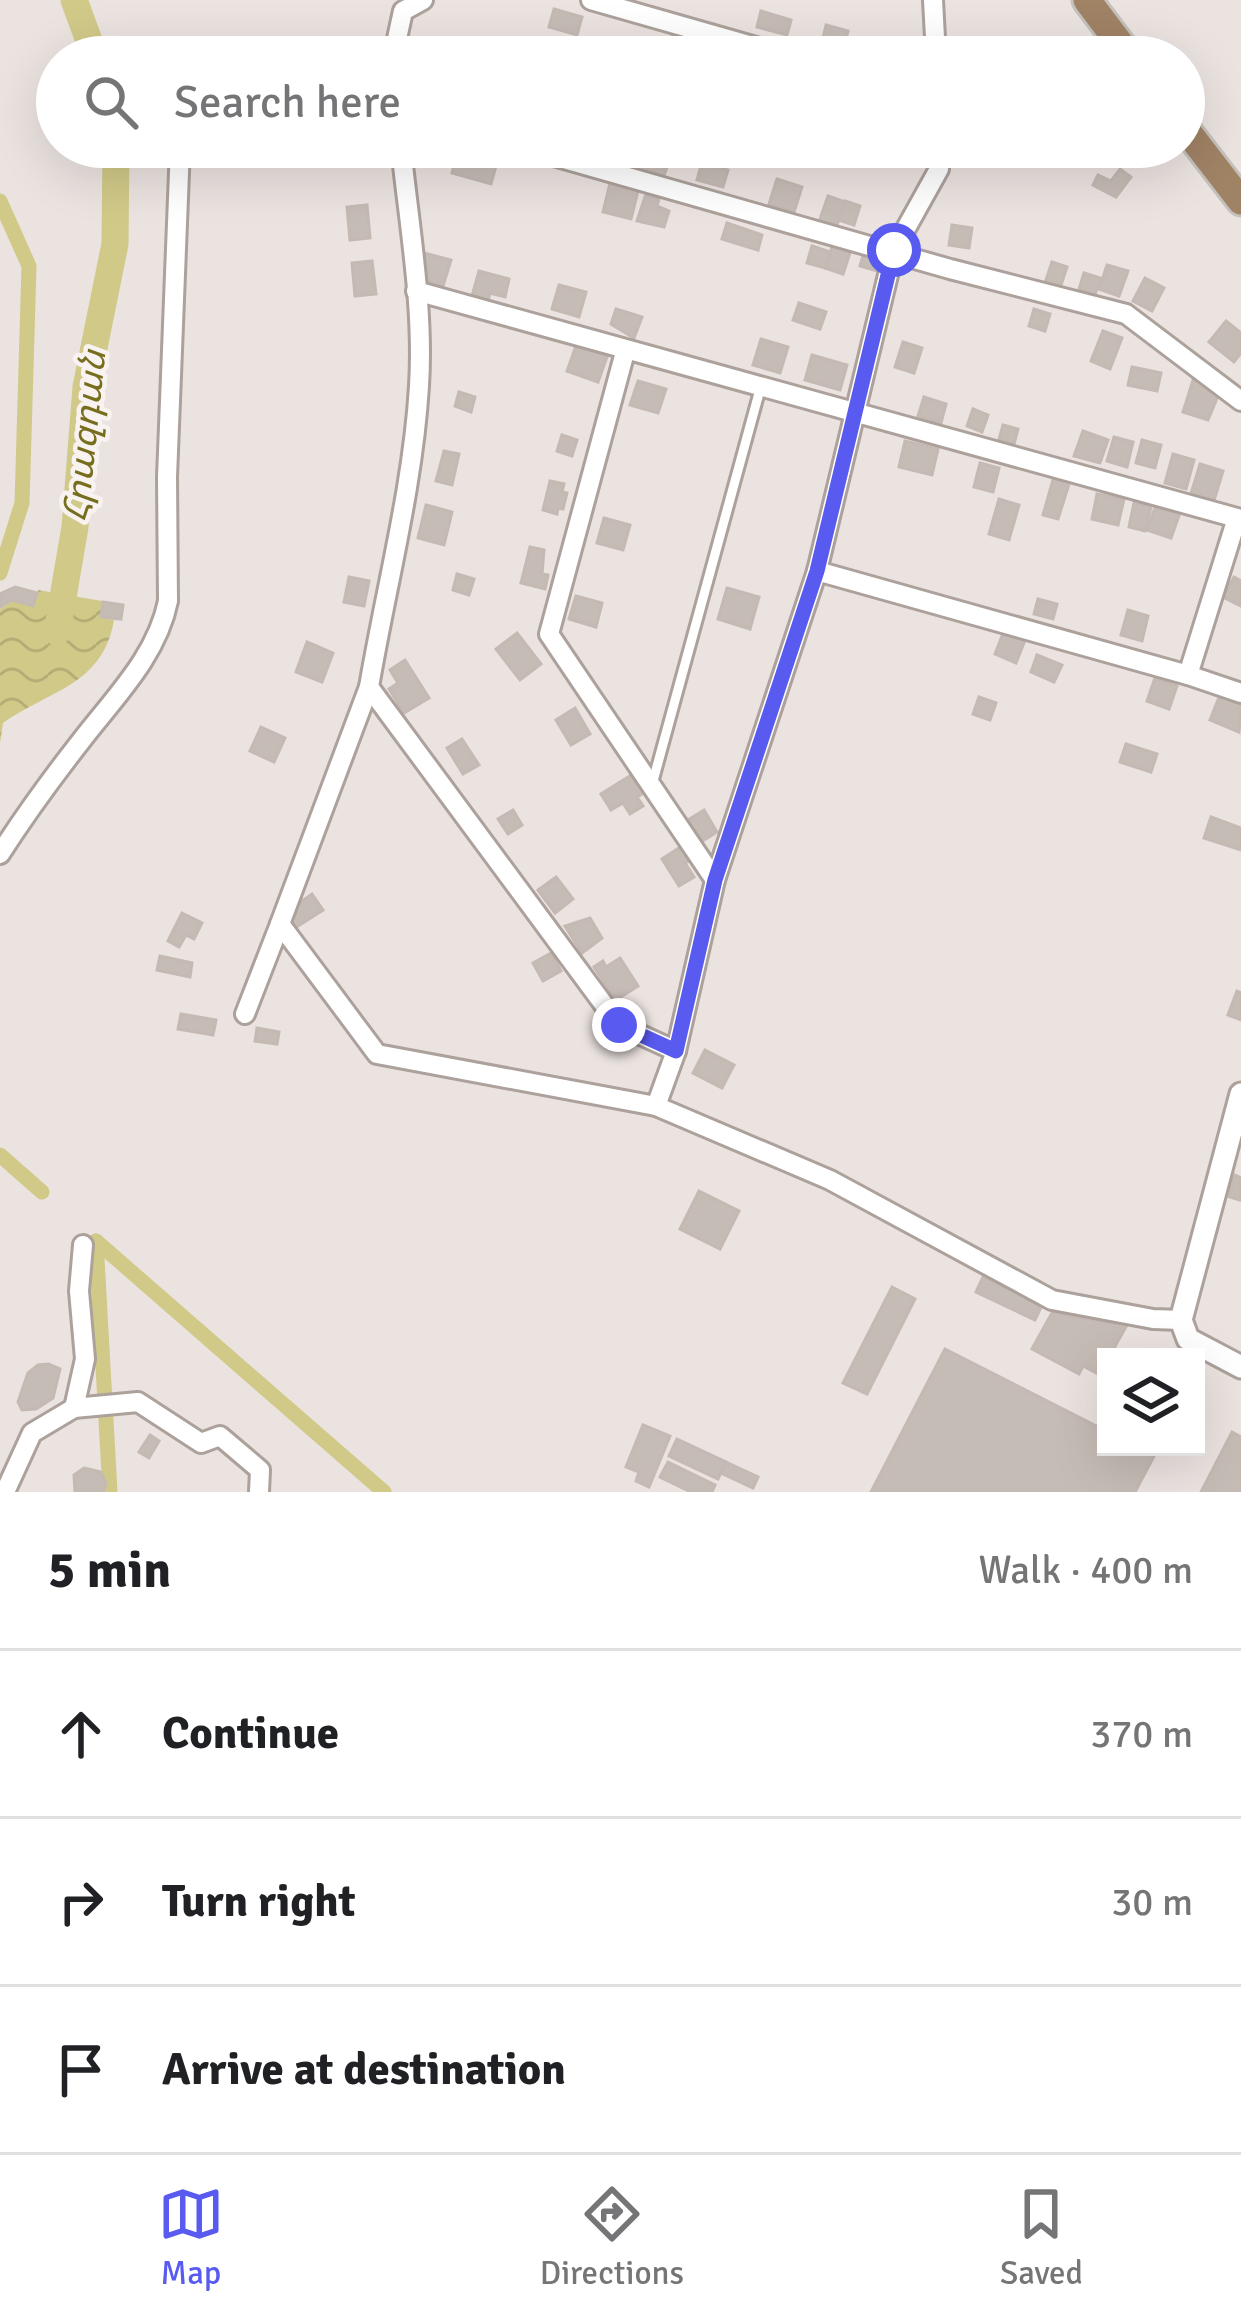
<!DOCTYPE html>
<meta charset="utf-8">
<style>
:root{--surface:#fff;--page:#f2f2f2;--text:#202124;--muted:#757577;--line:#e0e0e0;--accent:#595af0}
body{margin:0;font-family:Signika,"Noto Sans Armenian",sans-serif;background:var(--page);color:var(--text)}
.controls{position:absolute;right:36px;bottom:36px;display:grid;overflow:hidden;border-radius:0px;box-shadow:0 12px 48px #0002}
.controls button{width:108px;height:108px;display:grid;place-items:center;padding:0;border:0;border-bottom:3px solid var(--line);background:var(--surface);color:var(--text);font:60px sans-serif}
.stop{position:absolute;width:36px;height:36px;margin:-27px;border:9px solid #595af0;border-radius:50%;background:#fff}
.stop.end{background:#595af0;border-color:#fff;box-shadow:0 3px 12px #0008}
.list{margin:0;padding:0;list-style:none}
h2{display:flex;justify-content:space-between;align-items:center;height:156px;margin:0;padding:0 48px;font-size:51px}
h2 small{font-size:39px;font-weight:400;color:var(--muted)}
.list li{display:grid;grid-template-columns:78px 1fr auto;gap:36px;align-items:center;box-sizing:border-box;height:168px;padding:0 48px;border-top:3px solid var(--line)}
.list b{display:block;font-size:45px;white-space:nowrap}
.list em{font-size:39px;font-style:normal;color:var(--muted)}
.icon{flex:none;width:66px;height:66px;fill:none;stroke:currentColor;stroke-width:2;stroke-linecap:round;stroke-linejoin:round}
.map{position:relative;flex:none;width:1241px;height:1492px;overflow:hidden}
.search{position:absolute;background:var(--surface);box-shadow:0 12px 48px #0002;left:36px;right:36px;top:36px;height:132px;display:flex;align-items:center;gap:30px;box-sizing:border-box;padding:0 42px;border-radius:66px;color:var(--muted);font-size:45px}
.sheet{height:660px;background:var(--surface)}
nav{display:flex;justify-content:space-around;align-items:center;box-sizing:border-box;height:168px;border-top:3px solid var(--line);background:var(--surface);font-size:33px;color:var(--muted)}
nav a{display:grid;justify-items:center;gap:6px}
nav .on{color:var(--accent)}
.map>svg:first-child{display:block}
.water{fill:url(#water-waves)}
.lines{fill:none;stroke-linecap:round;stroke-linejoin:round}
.canal{stroke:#d0c988;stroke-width:15}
.river{stroke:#d0c988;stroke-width:27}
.building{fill:#c6bcb6;stroke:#c4b9b3;stroke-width:3}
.service-casing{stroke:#aca19b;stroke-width:15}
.minor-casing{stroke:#aca19b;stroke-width:24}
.tertiary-casing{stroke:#aca19b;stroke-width:27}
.primary-casing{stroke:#c4c0bc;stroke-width:33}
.service{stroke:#fff;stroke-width:9}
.minor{stroke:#fff;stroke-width:18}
.tertiary{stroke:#fff;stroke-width:21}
.primary{stroke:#a08265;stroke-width:27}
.route{stroke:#595af0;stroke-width:15}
.labels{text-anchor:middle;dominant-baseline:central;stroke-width:9;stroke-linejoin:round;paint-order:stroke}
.water-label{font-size:36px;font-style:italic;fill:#766e1c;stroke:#f8f2f1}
</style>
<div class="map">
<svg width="1241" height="1492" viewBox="0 0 1241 1492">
<defs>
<pattern id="water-waves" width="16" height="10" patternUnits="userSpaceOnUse" patternTransform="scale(3)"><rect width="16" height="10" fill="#d0c988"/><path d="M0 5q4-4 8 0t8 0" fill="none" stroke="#b4ad75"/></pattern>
</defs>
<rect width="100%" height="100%" fill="#ebe3e0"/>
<path class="water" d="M 38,590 L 102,601 L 100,618 L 114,620 C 103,685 50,690 3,723 L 0,743 L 0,609 L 13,601 L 34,607 Z"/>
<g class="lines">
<g class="canal">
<path d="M 0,201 L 29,266 L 22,503 L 0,573"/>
<path d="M 0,1155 L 42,1192"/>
<path d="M 96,1241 L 384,1492"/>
<path d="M 96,1241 L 110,1492"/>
</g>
<g class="river">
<path d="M 74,0 L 95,57"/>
<path d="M 57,632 L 75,527 L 86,387 L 115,244 L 116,147"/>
</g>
</g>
<g class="building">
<path d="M 554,9 L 582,17 L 577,35 L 549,27 Z"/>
<path d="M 761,11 L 791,20 L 787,35 L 757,27 Z"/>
<path d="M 826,25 L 848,31 L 841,57 L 820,52 Z"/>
<path d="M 672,36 L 697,43 L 693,57 L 666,57 Z"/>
<path d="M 459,147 L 485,147 L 483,154 L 498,159 L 491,184 L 452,173 Z"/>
<path d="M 601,147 L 626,147 L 620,167 L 597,161 Z"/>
<path d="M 641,147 L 674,147 L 664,176 L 642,169 L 646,156 L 639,154 Z"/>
<path d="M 702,162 L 728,170 L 723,187 L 697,180 Z"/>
<path d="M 1120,169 L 1131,177 L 1116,197 L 1093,185 L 1098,175 L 1111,181 Z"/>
<path d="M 611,179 L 639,187 L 631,219 L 603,212 Z"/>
<path d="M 777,179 L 802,187 L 794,212 L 769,204 Z"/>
<path d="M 646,194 L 659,199 L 657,206 L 669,211 L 664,227 L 637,221 Z"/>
<path d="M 828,196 L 845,202 L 836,228 L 819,222 Z"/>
<path d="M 845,201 L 860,206 L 854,225 L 839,220 Z"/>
<path d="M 367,205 L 370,238 L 350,240 L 347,207 Z"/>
<path d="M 727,223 L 762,235 L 758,250 L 722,239 Z"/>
<path d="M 952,225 L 972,228 L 969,248 L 949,245 Z"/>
<path d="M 833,244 L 851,250 L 843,274 L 825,268 Z"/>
<path d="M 812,246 L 830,252 L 825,268 L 807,263 Z"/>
<path d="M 864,252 L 882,258 L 877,271 L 860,266 Z"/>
<path d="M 424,253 L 451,260 L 443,286 L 417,278 Z"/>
<path d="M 372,261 L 376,294 L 355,296 L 352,263 Z"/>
<path d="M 1052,262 L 1067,267 L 1060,288 L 1045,283 Z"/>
<path d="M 1107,265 L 1128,271 L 1119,296 L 1099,289 Z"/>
<path d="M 479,271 L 509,279 L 505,297 L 490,293 L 488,301 L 472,296 Z"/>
<path d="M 1084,273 L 1100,278 L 1095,295 L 1079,289 Z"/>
<path d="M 1145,278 L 1164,288 L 1152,311 L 1133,301 Z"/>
<path d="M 559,285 L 586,292 L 579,317 L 552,309 Z"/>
<path d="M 799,303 L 826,312 L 820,329 L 793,320 Z"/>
<path d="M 616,309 L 642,317 L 634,338 L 611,324 Z"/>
<path d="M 1034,309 L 1050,314 L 1045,331 L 1029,326 Z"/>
<path d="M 1226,321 L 1241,333 L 1241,353 L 1234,362 L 1209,342 Z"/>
<path d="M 1103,331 L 1122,338 L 1110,369 L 1091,361 Z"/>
<path d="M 761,339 L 788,347 L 780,373 L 753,365 Z"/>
<path d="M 903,342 L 922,348 L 914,373 L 895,367 Z"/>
<path d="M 577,343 L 608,354 L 598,382 L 567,371 Z"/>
<path d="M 812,355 L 847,365 L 840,390 L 805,380 Z"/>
<path d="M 1132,367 L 1161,373 L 1157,391 L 1128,385 Z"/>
<path d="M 1194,377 L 1218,396 L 1208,420 L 1183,412 Z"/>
<path d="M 638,381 L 666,389 L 658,413 L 630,405 Z"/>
<path d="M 459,392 L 475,397 L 471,412 L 455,406 Z"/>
<path d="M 924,397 L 946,404 L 941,423 L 918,416 Z"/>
<path d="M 973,409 L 988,415 L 982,432 L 967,426 Z"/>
<path d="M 1003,425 L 1018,429 L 1014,444 L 999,439 Z"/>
<path d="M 1083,431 L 1108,440 L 1100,463 L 1074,456 Z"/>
<path d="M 562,435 L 577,440 L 572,456 L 557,451 Z"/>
<path d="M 1114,437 L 1133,442 L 1127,467 L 1107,461 Z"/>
<path d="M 1142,440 L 1161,445 L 1155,468 L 1136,463 Z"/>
<path d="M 905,441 L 938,449 L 932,475 L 899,467 Z"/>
<path d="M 444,451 L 459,454 L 452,485 L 436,481 Z"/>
<path d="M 1173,454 L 1194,460 L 1186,489 L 1165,483 Z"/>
<path d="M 980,463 L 999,468 L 993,492 L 974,487 Z"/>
<path d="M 1200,464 L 1223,471 L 1213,504 L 1190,497 Z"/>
<path d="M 1054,476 L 1070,481 L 1058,519 L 1043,515 Z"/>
<path d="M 550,481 L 564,484 L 562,492 L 567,493 L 563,509 L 558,508 L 557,514 L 543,510 Z"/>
<path d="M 1097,494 L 1124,499 L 1118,525 L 1092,519 Z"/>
<path d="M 999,499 L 1019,505 L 1009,540 L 989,534 Z"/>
<path d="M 1157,502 L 1181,510 L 1171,538 L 1147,530 Z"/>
<path d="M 1134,503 L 1151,507 L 1145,531 L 1129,527 Z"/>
<path d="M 426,505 L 452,512 L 444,545 L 418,538 Z"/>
<path d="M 604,518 L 630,525 L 623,550 L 597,543 Z"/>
<path d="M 530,547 L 544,550 L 542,574 L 548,575 L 545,589 L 521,583 Z"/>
<path d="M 457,574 L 474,579 L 469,595 L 453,590 Z"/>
<path d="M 349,577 L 369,581 L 364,606 L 344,602 Z"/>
<path d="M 1234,577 L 1241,581 L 1241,606 L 1223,597 Z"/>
<path d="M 15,587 L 37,593 L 33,606 L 12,600 L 0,607 L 0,594 Z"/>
<path d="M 727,588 L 759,597 L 750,629 L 718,619 Z"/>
<path d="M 576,596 L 602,603 L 596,627 L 569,619 Z"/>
<path d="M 1038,599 L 1057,604 L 1053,619 L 1034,614 Z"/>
<path d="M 103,602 L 123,605 L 121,619 L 101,617 Z"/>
<path d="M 1128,610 L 1148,616 L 1142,641 L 1121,635 Z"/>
<path d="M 1004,631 L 1025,640 L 1016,663 L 995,654 Z"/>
<path d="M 517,633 L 541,664 L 520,680 L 496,649 Z"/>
<path d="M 307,642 L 333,653 L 322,682 L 296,672 Z"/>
<path d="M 1037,655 L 1062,665 L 1054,682 L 1031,672 Z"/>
<path d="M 405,660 L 429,698 L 404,713 L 389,689 L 398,683 L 390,670 Z"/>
<path d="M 1155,678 L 1177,686 L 1169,709 L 1147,701 Z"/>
<path d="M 1220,695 L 1241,704 L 1239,732 L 1210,720 Z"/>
<path d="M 979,697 L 996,703 L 990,720 L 973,714 Z"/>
<path d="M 575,708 L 590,734 L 571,745 L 556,720 Z"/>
<path d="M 261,727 L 285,738 L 274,762 L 250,751 Z"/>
<path d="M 462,739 L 479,765 L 463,774 L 447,748 Z"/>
<path d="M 1126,744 L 1157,754 L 1151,772 L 1120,762 Z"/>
<path d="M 633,774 L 645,792 L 637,797 L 643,806 L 630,814 L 623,803 L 611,810 L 601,794 Z"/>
<path d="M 513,810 L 522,825 L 508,834 L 498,819 Z"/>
<path d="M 704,810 L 717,832 L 696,845 L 683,823 Z"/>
<path d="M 1211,817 L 1241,828 L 1241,850 L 1204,838 Z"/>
<path d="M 685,844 L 694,858 L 685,863 L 694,877 L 679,886 L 662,859 Z"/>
<path d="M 556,877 L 573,899 L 555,913 L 538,890 Z"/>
<path d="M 312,894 L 323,910 L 295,928 L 285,913 Z"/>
<path d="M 182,913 L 202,923 L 194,939 L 186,935 L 179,947 L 168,941 Z"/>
<path d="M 590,918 L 602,938 L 582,953 L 565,926 Z"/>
<path d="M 551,953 L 561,971 L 543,981 L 533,963 Z"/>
<path d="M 160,956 L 192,963 L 190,977 L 157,970 Z"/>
<path d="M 620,958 L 638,986 L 616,1000 L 594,967 L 603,961 L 606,967 Z"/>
<path d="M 1237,991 L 1241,993 L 1241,1020 L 1228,1015 Z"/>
<path d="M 181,1014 L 216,1020 L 213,1035 L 178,1029 Z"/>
<path d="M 257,1028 L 279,1032 L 277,1044 L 255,1041 Z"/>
<path d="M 705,1050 L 734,1065 L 722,1088 L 693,1073 Z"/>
<path d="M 1235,1175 L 1241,1178 L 1240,1200 L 1227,1196 Z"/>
<path d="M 699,1191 L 739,1211 L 720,1249 L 680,1229 Z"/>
<path d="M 983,1277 L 1042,1305 L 1035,1320 L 976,1292 Z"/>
<path d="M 892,1287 L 915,1299 L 867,1394 L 843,1383 Z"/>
<path d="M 1052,1313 L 1127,1325 L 1114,1348 L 1131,1357 L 1106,1357 L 1106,1378 L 1083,1366 L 1079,1374 L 1032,1349 Z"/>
<path d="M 945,1349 L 1106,1431 L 1106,1447 L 1137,1447 L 1154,1456 L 1135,1492 L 871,1492 Z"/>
<path d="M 48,1364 L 60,1369 L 53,1398 L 36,1409 L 22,1410 L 18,1402 L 28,1373 L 38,1365 Z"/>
<path d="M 643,1425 L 670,1436 L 649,1487 L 636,1481 L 639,1472 L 626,1467 Z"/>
<path d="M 1232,1432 L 1241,1437 L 1241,1492 L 1201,1492 Z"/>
<path d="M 150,1435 L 159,1441 L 149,1458 L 139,1452 Z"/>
<path d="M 677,1439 L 726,1462 L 718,1479 L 669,1456 Z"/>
<path d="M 668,1462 L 715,1485 L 712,1492 L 691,1492 L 660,1477 Z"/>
<path d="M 726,1462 L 758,1477 L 753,1488 L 721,1473 Z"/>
<path d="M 84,1468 L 101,1472 L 106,1483 L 103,1492 L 75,1492 L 74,1475 Z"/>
</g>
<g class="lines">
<g class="service-casing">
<g id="service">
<path d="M 994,147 L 1014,154"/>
<path d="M 653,781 L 761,386"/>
</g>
</g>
<g class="minor-casing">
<g id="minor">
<path d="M 591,0 L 791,57"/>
<path d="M 933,0 L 936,57"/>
<path d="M 184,57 L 184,50"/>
<path d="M 393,57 L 403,11 L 423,0"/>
<path d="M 401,147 C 409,225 424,307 419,386 C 413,487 386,587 369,687 L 619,1025 L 676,1051"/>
<path d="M 522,147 L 950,269 L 1126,314 L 1241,401"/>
<path d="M 939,147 L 939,169 L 894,250 L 817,571 L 715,880 L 676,1051 L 656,1106 L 830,1180 L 1052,1300 L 1153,1319 L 1181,1320"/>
<path d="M 416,291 L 1237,518 L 1188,675 L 1241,693"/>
<path d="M 625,352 L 549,634 L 715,880"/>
<path d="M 817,571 L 1188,675"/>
<path d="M 369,687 L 280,924 L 377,1054 L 656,1106"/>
<path d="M 0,854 C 25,815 52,778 81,741 C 114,698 157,656 168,601 L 167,477 L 180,147"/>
<path d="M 245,1014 L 280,924"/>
<path d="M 74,1408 L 138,1402 L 201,1443 L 220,1436 L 260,1470 L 259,1492"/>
<path d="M 5,1492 L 32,1433 L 74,1408 L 85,1359 L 79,1291 L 83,1245"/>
</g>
</g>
<g class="tertiary-casing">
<path id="tertiary" d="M 1241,1094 L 1181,1320 L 1188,1339 L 1241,1367"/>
</g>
<g class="primary-casing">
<g id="primary">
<path d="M 1087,0 L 1130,57"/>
<path d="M 1184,127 L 1241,201"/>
</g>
</g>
<use href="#service" class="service"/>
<use href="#minor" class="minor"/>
<use href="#tertiary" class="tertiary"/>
<use href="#primary" class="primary"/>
</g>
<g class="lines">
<path class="route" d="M 619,1025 L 676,1051 L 715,880 L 817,571 L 894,250"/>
</g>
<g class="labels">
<g class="water-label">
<text transform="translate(85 436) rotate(-84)">Հրազդան</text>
</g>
</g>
</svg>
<div class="controls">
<button><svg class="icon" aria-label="layers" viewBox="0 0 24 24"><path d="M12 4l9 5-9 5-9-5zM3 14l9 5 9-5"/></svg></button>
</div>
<div class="stop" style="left:894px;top:250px"></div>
<div class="stop end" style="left:619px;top:1025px"></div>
<div class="search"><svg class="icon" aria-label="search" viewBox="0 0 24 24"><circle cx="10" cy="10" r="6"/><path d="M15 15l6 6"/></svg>Search here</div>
</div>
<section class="sheet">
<h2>5 min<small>Walk · 400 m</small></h2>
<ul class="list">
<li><svg class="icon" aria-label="ahead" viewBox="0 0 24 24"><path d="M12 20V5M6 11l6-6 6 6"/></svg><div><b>Continue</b></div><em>370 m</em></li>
<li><svg class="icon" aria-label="right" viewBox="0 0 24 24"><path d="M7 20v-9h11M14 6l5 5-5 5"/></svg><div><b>Turn right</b></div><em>30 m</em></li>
<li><svg class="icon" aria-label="arrive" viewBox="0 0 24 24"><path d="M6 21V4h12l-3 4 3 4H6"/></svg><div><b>Arrive at destination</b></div></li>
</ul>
</section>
<nav>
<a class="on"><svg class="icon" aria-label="map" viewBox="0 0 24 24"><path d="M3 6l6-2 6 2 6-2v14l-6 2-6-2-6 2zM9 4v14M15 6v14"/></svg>Map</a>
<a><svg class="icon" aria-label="directions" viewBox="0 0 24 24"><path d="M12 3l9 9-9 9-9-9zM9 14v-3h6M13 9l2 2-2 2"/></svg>Directions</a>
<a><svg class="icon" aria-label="saved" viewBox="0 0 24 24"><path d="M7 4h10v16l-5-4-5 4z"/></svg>Saved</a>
</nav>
